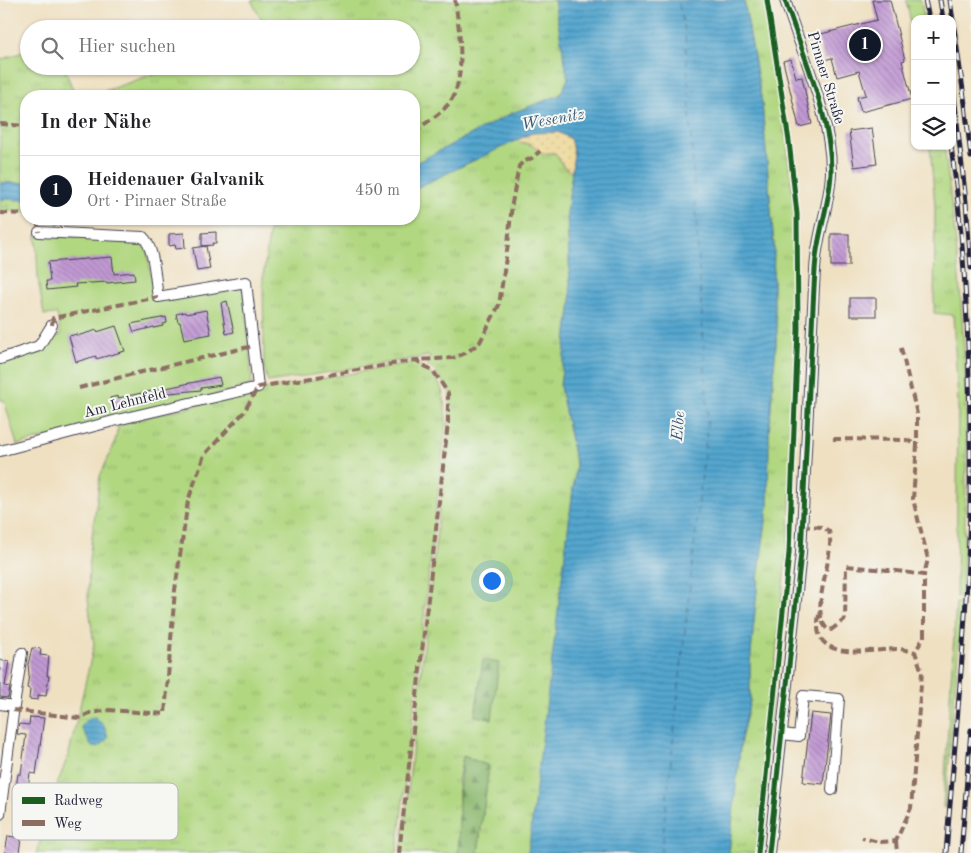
<!DOCTYPE html>
<html lang="de">
<meta charset="utf-8">
<style>
:root{--surface:#fff;--page:#f6f6f6;--text:#202124;--muted:#757577;--line:#e0e0e0;--accent:#111827}
body{margin:0;font-family:"Old Standard TT",serif;background:var(--page);color:var(--text)}
.controls{position:absolute;right:15px;top:15px;display:grid;overflow:hidden;border-radius:10px;box-shadow:0 1px 4px #0004}
.controls button{width:45px;height:45px;display:grid;place-items:center;padding:0;border:0;border-bottom:1px solid var(--line);background:var(--surface);color:var(--text);font:25px sans-serif}
.you{position:absolute;left:491px;top:580px;width:18px;height:18px;margin:-12px;border:4px solid #fff;border-radius:50%;background:#1a73e8;box-shadow:0 0 0 8px #1a73e833}
.badge{display:grid;place-items:center;width:32px;height:32px;border-radius:50%;background:var(--accent);color:#fff;font-size:16px;font-weight:700}
.pin{position:absolute;translate:-50% -50%;border:2px solid #fff;box-shadow:0 1px 5px #0006}
.list{margin:0;padding:0;list-style:none}
h2{display:flex;justify-content:space-between;align-items:center;height:65px;margin:0;padding:0 20px;font-size:21px}
h2 small{font-size:16px;font-weight:400;color:var(--muted)}
.list li{display:grid;grid-template-columns:32px 1fr auto;gap:15px;align-items:center;box-sizing:border-box;height:70px;padding:0 20px;border-top:1px solid var(--line)}
.list b{display:block;font-size:19px;white-space:nowrap}
.list p{margin:0;font-size:16px;white-space:nowrap;color:var(--muted)}
.list em{font-size:16px;font-style:normal;color:var(--muted)}
.icon{flex:none;width:28px;height:28px;fill:none;stroke:currentColor;stroke-width:2;stroke-linecap:round;stroke-linejoin:round}
.map{position:relative;flex:none;width:971px;height:853px;overflow:hidden}
.search{position:absolute;background:var(--surface);box-shadow:0 1px 4px #0004;left:20px;top:20px;width:400px;height:55px;display:flex;align-items:center;gap:12px;box-sizing:border-box;padding:0 18px;border-radius:28px;color:var(--muted);font-size:19px}
.panel{position:absolute;background:var(--surface);box-shadow:0 1px 4px #0004;left:20px;top:90px;width:400px;height:135px;border-radius:20px}
.map>svg:first-child{display:block}
.grass{fill:url(#grass-tufts);stroke:#6a7c5e;fill-rule:evenodd}
.forest{fill:url(#forest-firs);stroke:#576d54}
.sand{fill:url(#sand-dots);stroke:#887e6c}
.garden{fill:#b1d780;stroke:#6a7c5e}
.water{fill:url(#water-rules);stroke:#3b6485}
.lines{fill:none;stroke-linecap:round;stroke-linejoin:round}
.ferry{stroke:#365776;stroke-width:1;stroke-dasharray:6 5;stroke-linecap:butt}
.building{fill:url(#building-back-hatch)}
.minor-casing{stroke:#413e4f;stroke-width:12}
.minor{stroke:#fff;stroke-width:10}
.rail-casing{stroke:#22223b;stroke-width:5}
.rail{stroke:#f6f6f2;stroke-width:3;stroke-dasharray:9;stroke-linecap:butt}
.quiet{stroke:#8d6e63;stroke-width:4;stroke-dasharray:8 4;stroke-linecap:butt}
.cycleway-casing{stroke:#f6f6f2;stroke-width:8}
.cycleway{stroke:#1b5e20;stroke-width:5}
.labels{text-anchor:middle;dominant-baseline:central;stroke-width:4;stroke-linejoin:round;paint-order:stroke}
.street-label{font-size:15px;fill:#22223b;stroke:#f6f6f2}
.water-label{font-size:16px;font-style:italic;fill:#365776;stroke:#f6f6f2}
.key{fill:#f6f6f2;stroke:#b6b6bb;stroke-width:1}
.key-label{font-size:14px;fill:#22223b}
</style>
<div class="map">
<svg width="971" height="853" viewBox="0 0 971 853">
<defs>
<pattern id="grass-tufts" width="24" height="20" patternUnits="userSpaceOnUse" patternTransform="scale(1.25)"><rect width="24" height="20" fill="#b1d780"/><path d="M3 7l-1-3M5 7V3M7 7l1-3M15 17l-1-3M17 17v-4M19 17l1-3" fill="none" stroke="#98b870"/></pattern>
<pattern id="forest-firs" width="22" height="20" patternUnits="userSpaceOnUse" patternTransform="scale(1.25)"><rect width="22" height="20" fill="#8cb86e"/><path d="M5 1l3.5 6h-7zM16 11l3.5 6h-7z" fill="#72955c"/></pattern>
<pattern id="sand-dots" width="8" height="8" patternUnits="userSpaceOnUse" patternTransform="scale(1.25)"><rect width="8" height="8" fill="#eeda9e"/><path d="M2 2h.1M6 6h.1" fill="none" stroke="#ccbb89" stroke-width="1.8" stroke-linecap="round"/></pattern>
<pattern id="water-rules" width="6" height="5" patternUnits="userSpaceOnUse" patternTransform="scale(1.25)"><rect width="6" height="5" fill="#54a6cf"/><path d="M0 2.5h6" fill="none" stroke="#4587a9"/></pattern>
<pattern id="building-back-hatch" width="6" height="6" patternUnits="userSpaceOnUse" patternTransform="scale(1.25)"><rect width="6" height="6" fill="#c29ad4"/><path d="M-1 5l2 2M0 0l6 6M5-1l2 2" fill="none" stroke="#9d7dad"/></pattern>
</defs>
<rect width="100%" height="100%" fill="#f6f6f2"/>
<filter id="ink" filterUnits="userSpaceOnUse"><feTurbulence type="fractalNoise" baseFrequency=".02" numOctaves="2"/><feDisplacementMap in="SourceGraphic" scale="10" xChannelSelector="R" yChannelSelector="G"/><feConvolveMatrix kernelMatrix="1 2 1 2 8 2 1 2 1" color-interpolation-filters="sRGB"/></filter>
<filter id="wash" filterUnits="userSpaceOnUse"><feTurbulence type="fractalNoise" baseFrequency=".0096" numOctaves="4" result="noise"/><feDisplacementMap in="SourceGraphic" scale="20" xChannelSelector="R" yChannelSelector="G"/><feGaussianBlur stdDeviation="1.12" result="paint"/><feColorMatrix in="noise" values="0 0 0 0 0 0 0 0 0 0 0 0 0 0 0 0 0 1.4 0 .05"/><feComposite in="paint" operator="in"/></filter>
<g filter="url(#wash)">
<rect width="100%" height="100%" fill="#efe0c1"/>
<g class="grass">
<path d="M 251,0 L 554,0 L 568,79 L 560,95 L 512,113 L 414,164 L 414,96 L 90,96 L 177,66 L 411,66 L 411,29 L 266,29 Z"/>
<path d="M 744,0 L 765,0 L 768,14 L 786,138 L 795,214 L 796,328 L 789,528 L 756,853 L 729,853 L 741,739 L 750,701 L 750,664 L 758,579 L 768,507 L 769,434 L 777,330 L 773,292 L 774,246 L 762,103 Z"/>
<path d="M 906,0 L 921,0 L 924,19 L 915,19 L 915,42 Z"/>
<path d="M 29,50 L 29,66 L 64,66 L 75,96 L 26,96 L 26,183 L 0,183 L 0,60 Z"/>
<path d="M 516,140 C 527,147 528,138 540,153 L 555,153 L 563,166 L 572,173 L 567,214 L 571,302 L 560,386 L 576,465 L 530,844 L 528,853 L 478,853 L 489,766 L 463,756 L 458,781 L 460,819 L 458,853 L 401,853 L 449,422 L 450,392 L 435,371 L 427,365 L 430,356 L 268,382 L 264,367 L 263,278 L 271,219 L 414,219 L 414,189 ZM 480,686 L 492,719 L 475,716 Z"/>
<path d="M 930,146 L 944,146 C 956,232 964,317 966,404 C 967,468 965,533 962,597 L 956,597 L 958,401 L 953,315 L 934,313 L 935,206 Z"/>
<path d="M 0,199 L 26,200 L 26,212 L 0,211 Z"/>
<path d="M 414,362 C 444,380 444,390 446,422 L 397,853 L 36,853 L 41,839 L 90,842 L 90,789 L 57,785 L 69,753 L 94,645 L 88,599 L 89,559 L 100,476 L 114,445 L 119,424 L 260,390 Z"/>
<path d="M 956,603 L 962,604 L 945,808 L 943,807 Z"/>
</g>
<g class="forest">
<path d="M 483,660 L 499,663 L 492,719 L 475,716 Z"/>
<path d="M 463,756 L 489,766 L 478,853 L 458,853 C 460,820 457,788 463,756 Z"/>
</g>
<path class="sand" d="M 545,132 L 558,132 L 570,138 L 574,153 L 572,173 L 563,166 L 555,153 L 540,153 C 528,138 527,147 516,140 L 532,133 Z"/>
<path class="garden" d="M 36,235 L 139,239 L 147,249 L 155,300 L 239,287 L 245,291 L 252,385 L 17,445 L 4,400 L 0,400 L 0,362 L 41,348 L 52,330 L 57,337 L 61,335 L 57,314 L 44,315 L 38,279 Z"/>
<g class="water">
<path d="M 554,0 L 744,0 L 762,103 L 774,246 L 773,292 L 777,330 L 769,434 L 768,507 L 758,579 L 750,664 L 750,701 L 741,739 L 729,853 L 528,853 L 576,465 L 560,386 L 571,302 L 567,214 L 574,153 L 570,138 L 558,132 L 532,133 L 414,189 L 414,164 L 512,113 L 560,95 L 568,79 Z"/>
<path d="M 0,183 L 26,183 L 26,200 L 0,199 Z"/>
<path d="M 95,717 L 104,726 L 108,737 C 104,744 100,748 92,747 L 81,727 L 89,718 Z"/>
</g>
<g class="lines">
<path class="ferry" d="M 661,853 L 708,418 L 685,31 L 678,0"/>
</g>
<g id="blocks">
<g class="building">
<path d="M 872,0 L 890,0 L 905,60 L 902,61 L 912,99 L 861,112 L 857,97 L 866,95 L 859,71 L 837,77 L 832,58 L 824,60 L 817,35 L 877,20 Z"/>
<path d="M 791,59 L 796,78 L 802,77 L 812,124 L 799,127 L 783,61 Z"/>
<path d="M 872,128 L 877,164 L 854,167 L 849,131 Z"/>
<path d="M 216,232 L 216,243 L 212,243 L 213,245 L 202,246 L 202,233 Z"/>
<path d="M 184,233 L 185,248 L 176,249 L 175,245 L 169,246 L 169,234 Z"/>
<rect x="831" y="234" width="18" height="32"/>
<path d="M 206,246 L 210,269 L 197,271 L 193,248 Z"/>
<path d="M 112,257 L 114,274 L 134,272 L 135,280 L 107,283 L 107,282 L 75,284 L 76,287 L 47,290 L 46,281 L 50,281 L 48,262 Z"/>
<rect x="850" y="298" width="26" height="18"/>
<path d="M 227,301 L 234,332 L 226,334 L 221,303 Z"/>
<path d="M 206,310 L 211,334 L 184,339 L 180,322 L 178,322 L 176,314 L 185,312 L 186,314 Z"/>
<path d="M 166,317 L 167,323 L 163,324 L 163,326 L 154,328 L 154,327 L 134,332 L 131,324 Z"/>
<path d="M 116,326 L 125,351 L 96,359 L 96,356 L 76,362 L 69,336 L 77,334 L 77,336 L 97,330 L 97,332 Z"/>
<path d="M 219,377 L 221,385 L 201,388 L 201,390 L 170,393 L 159,396 L 160,398 L 151,400 L 150,399 L 113,410 L 110,398 L 118,396 L 118,398 Z"/>
<path d="M 32,648 L 41,649 L 40,655 L 49,656 L 47,676 L 49,676 L 46,696 L 38,695 L 38,700 L 29,699 L 30,689 L 27,688 L 29,674 L 28,664 Z"/>
<path d="M 0,660 L 9,661 L 5,686 L 10,687 L 8,698 L 0,697 Z"/>
<path d="M 811,713 L 831,715 L 823,784 L 803,782 Z"/>
<path d="M 30,717 L 44,718 L 36,774 L 30,773 L 28,789 L 33,790 L 30,811 L 32,811 L 30,827 L 27,827 L 27,829 L 17,828 L 20,801 L 14,800 L 18,774 L 21,774 L 26,735 L 17,734 L 19,724 L 29,725 Z"/>
<path d="M 8,836 L 21,838 L 19,853 L 5,853 Z"/>
</g>
</g>
</g>
<g filter="url(#ink)">
<use href="#blocks" fill-opacity="0" stroke="#413e4f" stroke-width="1"/>
<g class="lines">
<g class="minor-casing">
<g id="minor">
<path d="M 0,359 L 39,346 L 52,325"/>
<path d="M 0,451 L 121,419 L 258,387 L 246,282 L 158,297 C 155,281 155,248 143,237 L 39,232"/>
<path d="M 0,704 L 14,706 L 0,814"/>
<path d="M 14,706 L 22,653"/>
<path d="M 782,734 L 799,736 L 803,696 L 839,699 L 832,790"/>
<path d="M 769,853 L 801,553 L 814,287 C 815,273 815,259 818,245 C 822,221 830,198 831,173 C 832,118 802,53 785,0"/>
</g>
</g>
<use href="#minor" class="minor"/>
<g class="rail-casing">
<g id="rail">
<path d="M 925,0 L 929,19"/>
<path d="M 940,0 L 943,19"/>
<path d="M 950,0 L 965,104 L 971,157"/>
<path d="M 952,78 L 966,202 L 971,268"/>
<path d="M 946,853 C 955,739 967,624 970,509 C 971,388 968,266 951,146"/>
<path d="M 961,853 L 971,730"/>
</g>
</g>
<use href="#rail" class="rail"/>
<g class="quiet">
<path d="M 0,124 L 26,126"/>
<path d="M 414,131 C 426,123 441,114 450,102 C 467,78 459,27 455,0"/>
<path d="M 0,213 L 26,214"/>
<path d="M 37,219 L 39,232"/>
<path d="M 52,325 L 53,318 L 158,297"/>
<path d="M 901,348 L 917,414 L 917,445"/>
<path d="M 79,388 L 133,374 L 253,346"/>
<path d="M 833,439 L 907,440 L 917,445 L 913,499 L 928,559 L 924,575"/>
<path d="M 802,526 L 822,527 L 829,531 C 836,558 808,609 827,629 L 831,630 L 845,619 L 846,566 L 897,571 L 924,575 L 924,637 L 915,652"/>
<path d="M 819,615 C 809,664 868,650 896,649 C 903,649 909,651 915,652 L 922,672 L 911,808 L 896,841 L 879,842 L 862,838"/>
<path d="M 13,710 L 79,718 L 90,713 L 109,710 L 165,714 L 175,590 L 188,501 L 204,455 L 244,412 L 258,387 L 416,360 L 453,358 L 466,353 L 480,342 L 499,305 L 508,244 L 512,203 L 519,166 L 523,162 L 532,158 L 540,151"/>
<path d="M 896,841 L 897,853"/>
<path d="M 399,853 L 448,423 L 448,393 L 434,372 L 416,360"/>
</g>
<g class="cycleway-casing">
<g id="cycleway">
<path d="M 758,853 L 789,553 L 798,329 L 797,214 L 789,141 L 767,0"/>
<path d="M 769,853 L 801,553 L 814,287 C 815,273 815,259 818,245 C 822,221 830,198 831,173 C 832,118 802,53 785,0"/>
</g>
</g>
<use href="#cycleway" class="cycleway"/>
</g>
</g>
<g class="labels">
<g class="street-label">
<text transform="translate(825 78) rotate(73)">Pirnaer Straße</text>
<text transform="translate(125 404) rotate(-14)">Am Lehnfeld</text>
</g>
<g class="water-label">
<text transform="translate(553 120) rotate(-10)">Wesenitz</text>
<text transform="translate(679 426) rotate(-85)">Elbe</text>
</g>
</g>
<rect x="12" y="783" width="166" height="57" rx="8" class="key"/>
<rect x="22" y="797" width="23" height="7" fill="#1b5e20"/>
<rect x="22" y="820" width="23" height="6" fill="#8d6e63"/>
<g class="key-label">
<text x="54" y="805">Radweg</text>
<text x="54" y="828">Weg</text>
</g>
</svg>
<div class="controls">
<button>+</button>
<button>−</button>
<button><svg class="icon" aria-label="layers" viewBox="0 0 24 24"><path d="M12 4l9 5-9 5-9-5zM3 14l9 5 9-5"/></svg></button>
</div>
<div class="you"></div>
<div class="pin badge" style="left:865px;top:45px">1</div>
<div class="search"><svg class="icon" aria-label="search" viewBox="0 0 24 24"><circle cx="10" cy="10" r="6"/><path d="M15 15l6 6"/></svg>Hier suchen</div>
<section class="panel">
<h2>In der Nähe<small></small></h2>
<ul class="list">
<li><span class="badge">1</span><div><b>Heidenauer Galvanik</b><p>Ort · Pirnaer Straße</p></div><em>450 m</em></li>
</ul>
</section>
</div>
